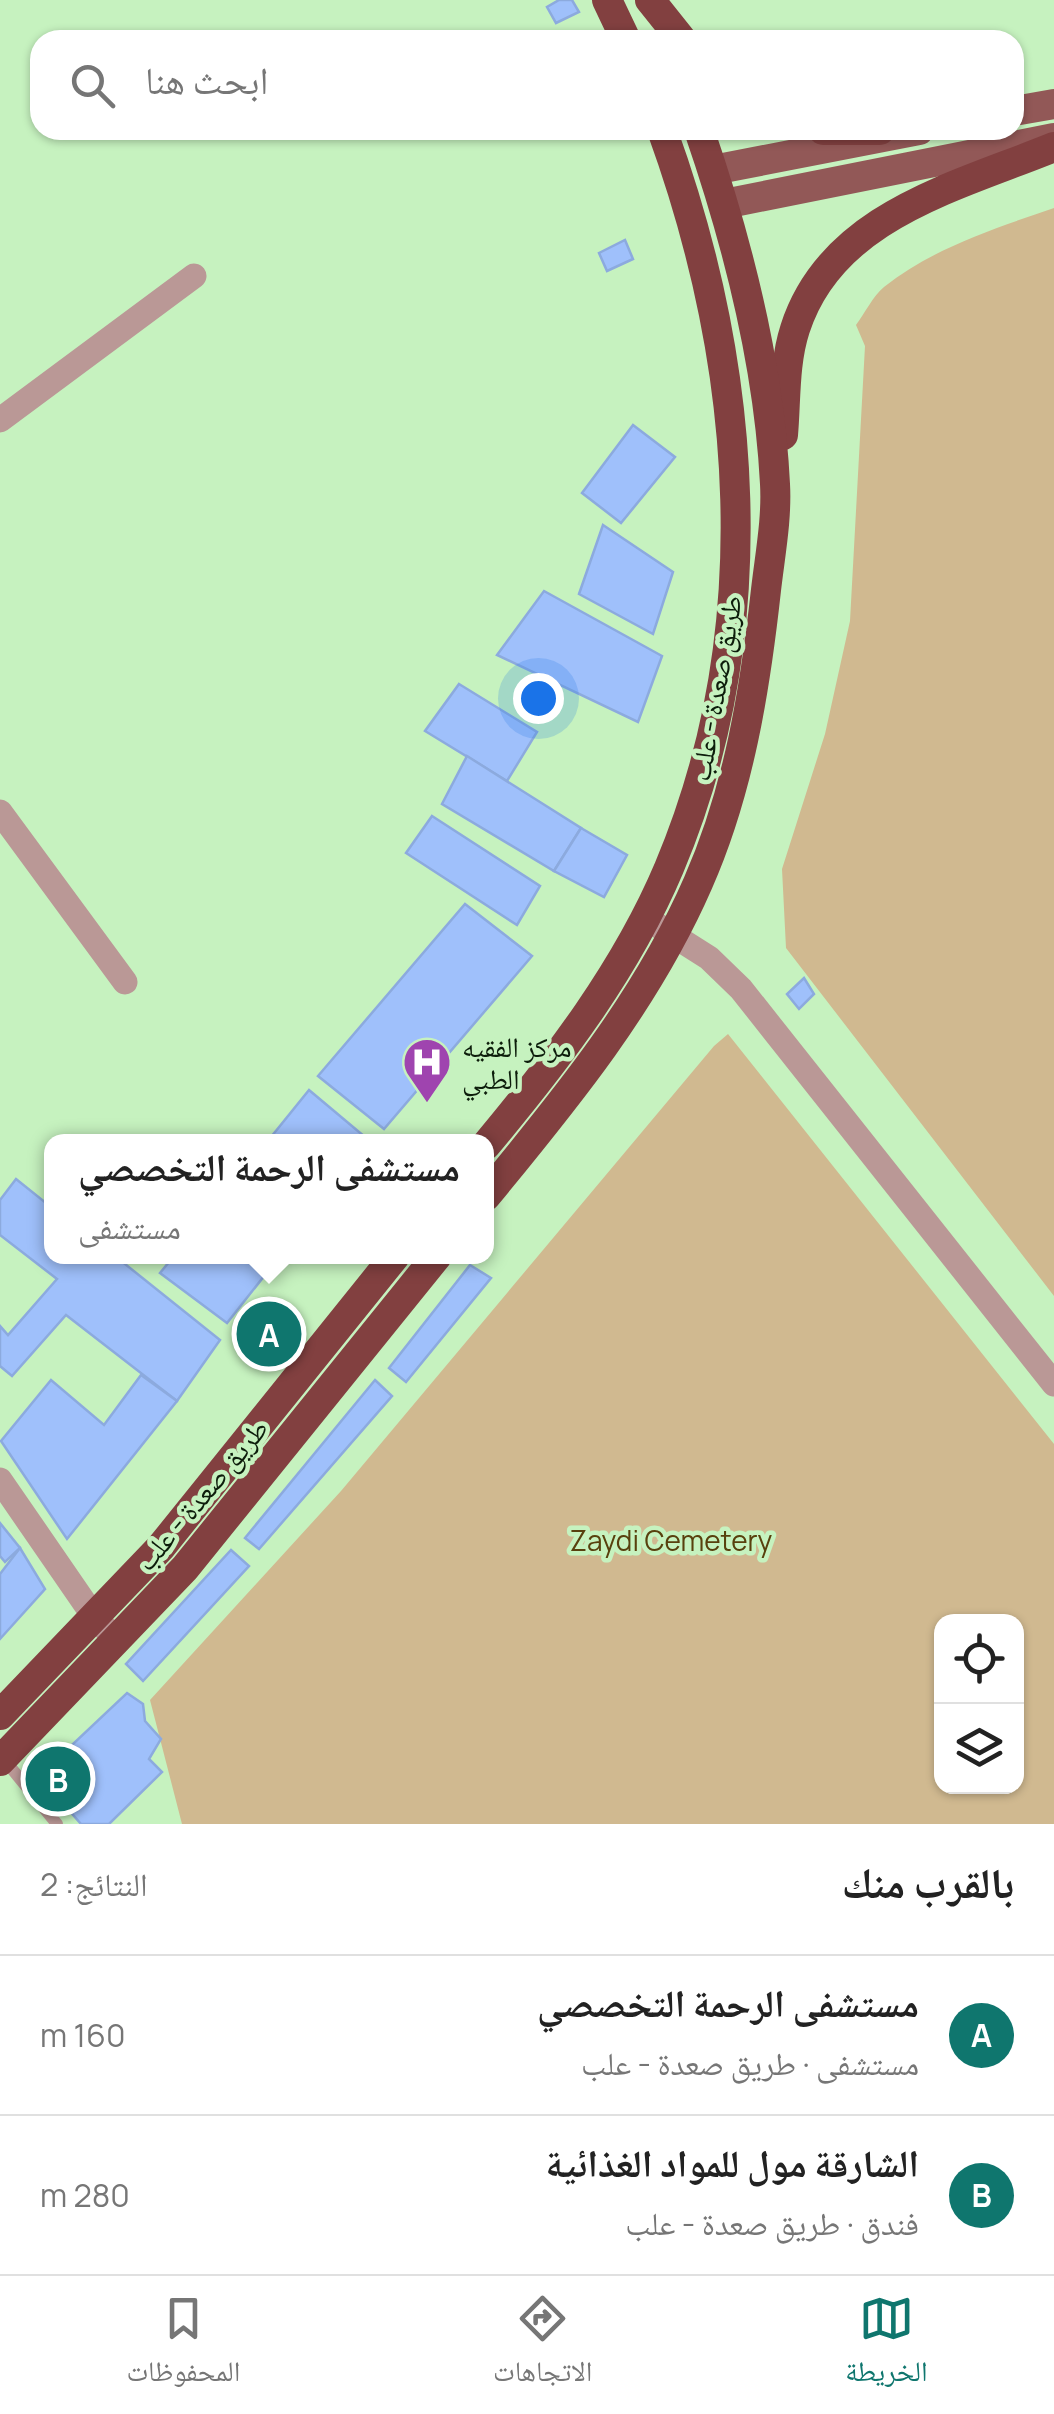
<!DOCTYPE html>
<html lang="ar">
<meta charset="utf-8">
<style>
:root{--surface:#fff;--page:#f6f6f6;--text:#222;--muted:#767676;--line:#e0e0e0;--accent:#0f766e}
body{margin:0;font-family:Manrope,"Noto Naskh Arabic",sans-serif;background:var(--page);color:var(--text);direction:rtl}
.controls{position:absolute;right:30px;bottom:30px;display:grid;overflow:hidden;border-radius:20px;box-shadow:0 2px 8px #0004}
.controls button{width:90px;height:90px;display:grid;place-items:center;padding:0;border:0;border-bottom:2px solid var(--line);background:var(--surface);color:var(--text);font:50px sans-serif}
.you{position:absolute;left:538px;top:698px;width:35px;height:35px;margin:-25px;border:8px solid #fff;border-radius:50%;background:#1a73e8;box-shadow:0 0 0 15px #1a73e833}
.badge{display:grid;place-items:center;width:65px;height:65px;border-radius:50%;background:var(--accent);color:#fff;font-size:32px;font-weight:700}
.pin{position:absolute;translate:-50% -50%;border:5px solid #fff;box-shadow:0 2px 10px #0006}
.popup{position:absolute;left:44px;top:1134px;width:450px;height:130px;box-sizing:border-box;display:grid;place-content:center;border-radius:20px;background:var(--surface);filter:drop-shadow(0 2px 8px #0005);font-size:32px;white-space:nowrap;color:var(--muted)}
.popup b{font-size:38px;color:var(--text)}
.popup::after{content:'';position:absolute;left:50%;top:100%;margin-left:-20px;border:20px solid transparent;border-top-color:var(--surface)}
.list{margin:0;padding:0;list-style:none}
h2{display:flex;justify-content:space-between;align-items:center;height:130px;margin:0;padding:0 40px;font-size:42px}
h2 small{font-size:32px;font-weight:400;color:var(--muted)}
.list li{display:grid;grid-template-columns:65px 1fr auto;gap:30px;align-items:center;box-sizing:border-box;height:160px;padding:0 40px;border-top:2px solid var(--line)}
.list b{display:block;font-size:38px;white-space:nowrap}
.list p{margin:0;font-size:32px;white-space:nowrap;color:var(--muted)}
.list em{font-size:32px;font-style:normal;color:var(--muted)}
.icon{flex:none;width:55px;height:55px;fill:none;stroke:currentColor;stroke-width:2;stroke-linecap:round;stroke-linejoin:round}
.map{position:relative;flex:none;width:1054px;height:1824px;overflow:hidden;direction:ltr}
.search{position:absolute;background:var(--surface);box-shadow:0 2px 8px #0004;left:30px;right:30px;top:30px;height:110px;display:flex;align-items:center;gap:25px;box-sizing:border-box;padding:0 35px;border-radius:30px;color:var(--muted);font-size:38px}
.sheet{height:450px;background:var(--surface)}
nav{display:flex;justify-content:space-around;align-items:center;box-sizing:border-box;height:140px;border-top:2px solid var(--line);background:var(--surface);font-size:28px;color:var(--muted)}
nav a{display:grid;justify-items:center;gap:5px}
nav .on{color:var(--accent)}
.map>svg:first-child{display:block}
.green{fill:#d0b990;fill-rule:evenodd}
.building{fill:#9fc0fb;stroke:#8caade;stroke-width:2.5}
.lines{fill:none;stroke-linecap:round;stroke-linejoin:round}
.lane{stroke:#ba9896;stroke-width:12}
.street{stroke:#ba9896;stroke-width:25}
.primary{stroke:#925857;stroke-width:30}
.highway{stroke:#824040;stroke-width:30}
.labels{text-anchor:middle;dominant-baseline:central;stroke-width:9;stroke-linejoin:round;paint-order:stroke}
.street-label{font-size:28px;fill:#0d1d0b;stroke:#c6f2bf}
.poi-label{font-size:28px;fill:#0d1d0b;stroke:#c6f2bf;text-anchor:start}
.park-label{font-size:28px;fill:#58400d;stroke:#c6f2bf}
</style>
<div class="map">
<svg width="1054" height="1824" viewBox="0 0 1054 1824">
<rect width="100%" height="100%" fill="#c6f2bf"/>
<g class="green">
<path d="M 1054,208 L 1054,1296 L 786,948 L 782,869 L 825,734 L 850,621 L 865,346 L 856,325 C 865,313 873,296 884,287 C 933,248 996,228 1054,208 Z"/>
<path d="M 728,1034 L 1054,1444 L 1054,1824 L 182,1824 L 150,1700 L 341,1491 L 714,1046 ZM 942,1622 L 1016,1622 L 1016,1786 L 942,1786 Z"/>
</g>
<g class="building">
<path d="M 559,0 L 572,0 L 579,12 L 556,23 L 547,7 Z"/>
<path d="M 625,240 L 633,259 L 607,271 L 599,253 Z"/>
<path d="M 633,425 L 675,457 L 621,523 L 582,493 Z"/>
<path d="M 603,525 L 673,572 L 653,634 L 579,594 Z"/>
<path d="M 544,591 L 662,656 L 638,722 L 497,655 Z"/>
<path d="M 459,684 L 537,732 L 507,781 L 425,731 Z"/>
<path d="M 467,756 L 581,828 L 554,871 L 442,804 Z"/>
<path d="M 432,816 L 540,886 L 517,925 L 406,853 Z"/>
<path d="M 581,828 L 627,855 L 604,897 L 554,871 Z"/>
<path d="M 465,904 L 532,956 L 384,1129 L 318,1076 Z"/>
<path d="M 804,978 L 814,994 L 799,1009 L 787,994 Z"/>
<path d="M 309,1090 L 371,1142 L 267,1142 Z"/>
<path d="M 16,1179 L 51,1207 L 51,1256 L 115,1256 L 220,1340 L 177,1401 L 66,1315 L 12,1376 L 0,1366 L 0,1326 L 8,1335 L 57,1279 L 0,1235 L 0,1200 Z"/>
<path d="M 174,1256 L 280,1256 L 227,1323 L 160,1273 Z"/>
<path d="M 470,1265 L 491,1278 L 406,1382 L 389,1368 Z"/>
<path d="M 141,1375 L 177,1401 L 67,1539 L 1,1441 L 51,1380 L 104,1425 Z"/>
<path d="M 375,1380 L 392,1396 L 259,1549 L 245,1538 Z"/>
<path d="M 0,1523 L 20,1548 L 5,1562 L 0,1556 Z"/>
<path d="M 20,1548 L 45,1589 L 0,1639 L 0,1574 Z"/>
<path d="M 231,1550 L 249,1566 L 143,1681 L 126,1664 Z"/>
<path d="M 127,1693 L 143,1704 L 145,1721 L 161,1739 L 149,1759 L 162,1772 L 109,1824 L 81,1824 L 39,1776 Z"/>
</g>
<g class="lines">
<path class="lane" d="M 3,1758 L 57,1824"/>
<g class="street">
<path d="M 0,420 L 194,276"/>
<path d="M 0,812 L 125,982"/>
<path d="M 657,925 L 709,958 L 741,989 L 1054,1384"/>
<path d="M 0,1480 L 95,1618 L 108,1631"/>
</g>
<g class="primary">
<path d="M 1014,111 L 1054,104"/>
<path d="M 713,170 L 919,130"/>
<path d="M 724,204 L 1054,138"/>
</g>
<g class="highway">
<path d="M 607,0 L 626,40"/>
<path d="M 650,0 L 682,40"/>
<path d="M 823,130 L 880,130"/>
<path d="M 783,435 C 786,400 784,363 795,329 C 831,216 956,187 1054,147"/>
<path d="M 486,1145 C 557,1060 626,970 669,868 C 769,631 748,367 662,130"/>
<path d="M 486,1196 C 566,1099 647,1000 698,883 C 739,790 755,690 766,590 C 770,555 777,519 775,484 C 769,364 738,243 699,130"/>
<path d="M 0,1715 L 161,1547 L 395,1256"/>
<path d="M 0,1761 L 185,1568 L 437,1256"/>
</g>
</g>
<defs>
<g id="hospital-pin" transform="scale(2.5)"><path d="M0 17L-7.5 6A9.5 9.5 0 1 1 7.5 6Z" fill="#9f44af" stroke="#c6f2bf"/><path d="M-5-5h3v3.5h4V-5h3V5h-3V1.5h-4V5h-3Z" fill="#fff"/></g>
</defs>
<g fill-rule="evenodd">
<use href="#hospital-pin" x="427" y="1062"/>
</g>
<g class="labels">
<g class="street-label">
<text transform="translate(715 688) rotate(-80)">طريق صعدة - علب</text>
<text transform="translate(201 1494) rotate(-50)">طريق صعدة - علب</text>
</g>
<g class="poi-label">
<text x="462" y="1046">مركز الفقيه<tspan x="462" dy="32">الطبي</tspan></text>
</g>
<g class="park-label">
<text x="671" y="1540">Zaydi Cemetery</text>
</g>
</g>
</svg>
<div class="controls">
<button><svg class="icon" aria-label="locate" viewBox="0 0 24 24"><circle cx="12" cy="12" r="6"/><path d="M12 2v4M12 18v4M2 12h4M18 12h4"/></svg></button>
<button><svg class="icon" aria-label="layers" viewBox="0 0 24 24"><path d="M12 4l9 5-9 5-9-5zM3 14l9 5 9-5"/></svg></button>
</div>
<div class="you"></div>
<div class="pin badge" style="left:269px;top:1334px">A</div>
<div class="popup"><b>مستشفى الرحمة التخصصي</b>مستشفى</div>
<div class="pin badge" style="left:58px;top:1779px">B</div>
<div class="search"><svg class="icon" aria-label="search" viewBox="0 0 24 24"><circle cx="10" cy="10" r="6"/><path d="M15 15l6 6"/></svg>ابحث هنا</div>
</div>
<section class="sheet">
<h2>بالقرب منك<small>النتائج: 2</small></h2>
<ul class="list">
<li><span class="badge">A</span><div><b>مستشفى الرحمة التخصصي</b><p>مستشفى · طريق صعدة - علب</p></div><em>160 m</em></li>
<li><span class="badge">B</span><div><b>الشارقة مول للمواد الغذائية</b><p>فندق · طريق صعدة - علب</p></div><em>280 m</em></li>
</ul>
</section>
<nav>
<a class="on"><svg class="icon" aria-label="map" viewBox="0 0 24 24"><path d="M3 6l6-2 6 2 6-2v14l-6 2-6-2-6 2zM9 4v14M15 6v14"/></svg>الخريطة</a>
<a><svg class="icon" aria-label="directions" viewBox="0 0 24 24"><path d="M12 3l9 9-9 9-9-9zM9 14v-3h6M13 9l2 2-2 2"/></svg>الاتجاهات</a>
<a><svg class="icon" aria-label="saved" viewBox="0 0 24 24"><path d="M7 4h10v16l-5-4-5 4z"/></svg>المحفوظات</a>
</nav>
